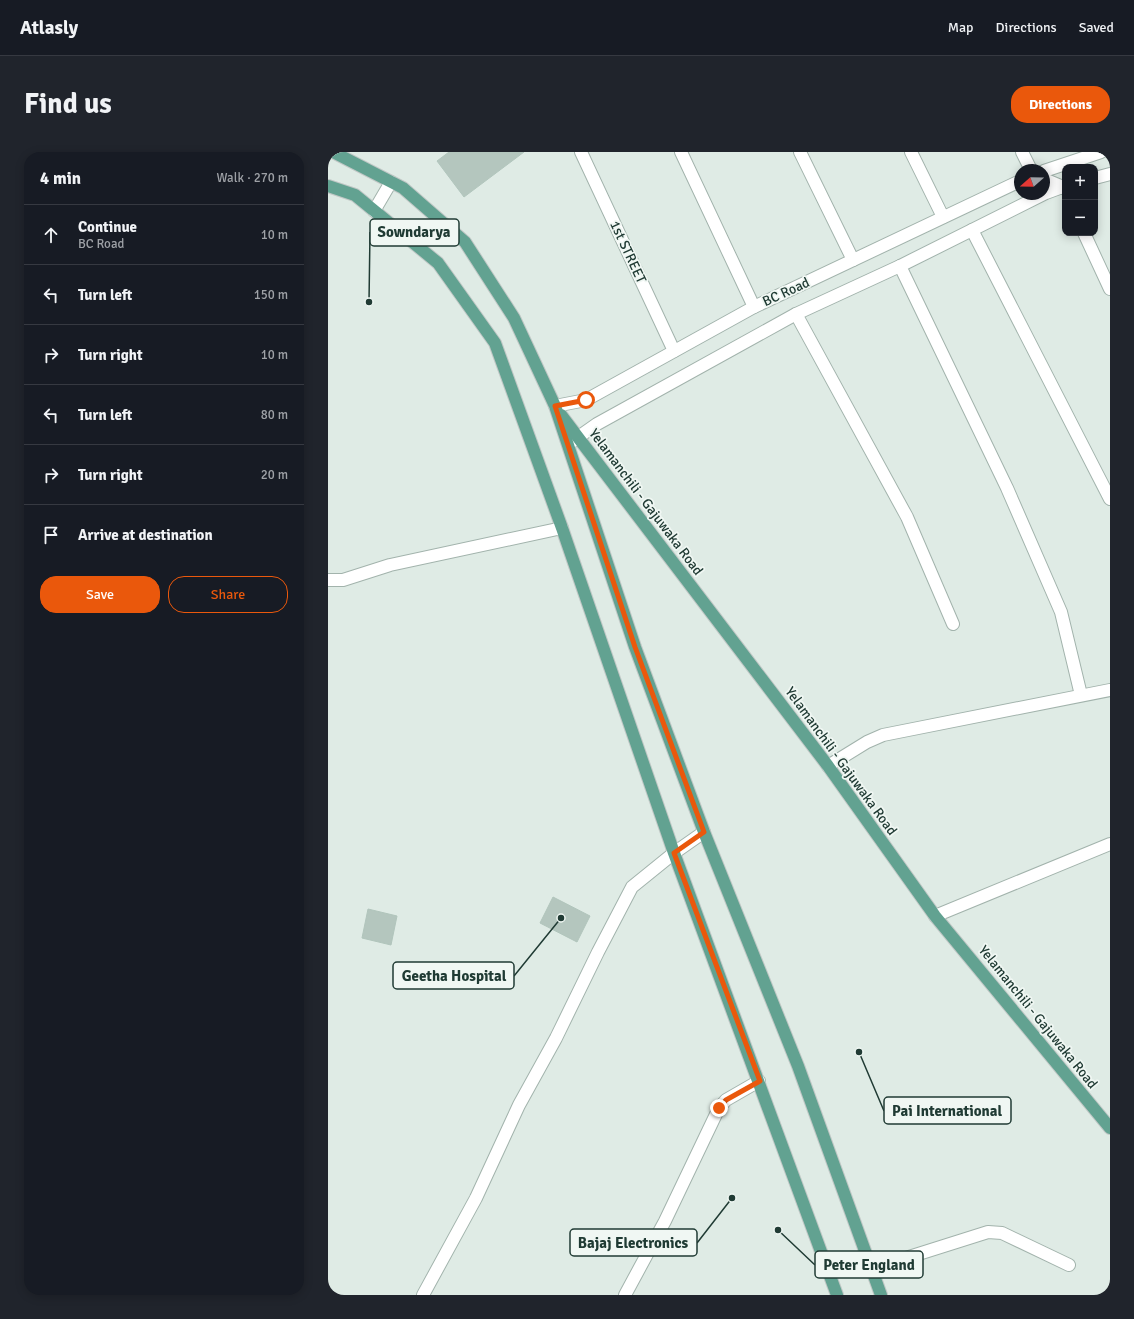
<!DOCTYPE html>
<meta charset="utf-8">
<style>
:root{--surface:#171b24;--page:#20242c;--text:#f1f3f6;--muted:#9ea1a6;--line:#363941;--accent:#ea580c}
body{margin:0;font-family:Signika,sans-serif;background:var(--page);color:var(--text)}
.controls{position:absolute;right:12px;top:12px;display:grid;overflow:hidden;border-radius:8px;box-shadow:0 2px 10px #0003}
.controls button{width:36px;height:36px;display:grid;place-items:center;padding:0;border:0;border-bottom:1px solid var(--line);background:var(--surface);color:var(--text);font:20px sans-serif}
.compass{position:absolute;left:686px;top:12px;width:36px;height:36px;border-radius:50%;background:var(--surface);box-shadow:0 2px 10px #0003;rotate:250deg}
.stop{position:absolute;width:12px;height:12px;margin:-9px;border:3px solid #ea580c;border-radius:50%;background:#fff}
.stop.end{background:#ea580c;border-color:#fff;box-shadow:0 1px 4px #0008}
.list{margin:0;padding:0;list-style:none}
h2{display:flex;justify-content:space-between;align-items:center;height:52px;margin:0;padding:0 16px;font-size:17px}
h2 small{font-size:13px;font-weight:400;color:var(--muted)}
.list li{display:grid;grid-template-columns:26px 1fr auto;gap:12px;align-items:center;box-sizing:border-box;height:60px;padding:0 16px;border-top:1px solid var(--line)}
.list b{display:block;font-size:15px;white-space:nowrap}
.list p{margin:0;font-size:13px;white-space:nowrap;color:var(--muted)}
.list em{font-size:13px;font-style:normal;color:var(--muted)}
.actions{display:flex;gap:8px;padding:12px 16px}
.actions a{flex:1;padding:9px 0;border:1px solid var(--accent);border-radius:16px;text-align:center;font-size:14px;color:var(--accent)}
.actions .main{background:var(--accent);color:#fff}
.icon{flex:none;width:22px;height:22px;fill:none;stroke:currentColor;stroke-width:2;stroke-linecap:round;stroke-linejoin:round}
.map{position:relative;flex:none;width:782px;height:1143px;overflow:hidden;border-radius:16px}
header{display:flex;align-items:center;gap:24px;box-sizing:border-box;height:56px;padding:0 20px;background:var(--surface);border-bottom:1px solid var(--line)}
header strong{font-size:19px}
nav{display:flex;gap:22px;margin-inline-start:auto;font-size:14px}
.intro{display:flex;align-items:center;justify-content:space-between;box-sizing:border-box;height:96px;padding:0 24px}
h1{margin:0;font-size:28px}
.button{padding:10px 18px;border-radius:16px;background:var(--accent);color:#fff;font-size:14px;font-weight:700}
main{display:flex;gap:24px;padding:0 24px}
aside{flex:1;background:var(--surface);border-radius:16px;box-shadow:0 2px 10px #0003}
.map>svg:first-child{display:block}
.building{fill:#b4c6be;stroke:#b1c5bc}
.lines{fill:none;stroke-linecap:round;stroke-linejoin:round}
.minor-casing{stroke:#a2b3ac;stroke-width:14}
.major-casing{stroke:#c1c8c6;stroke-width:14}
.minor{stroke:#fff;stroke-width:12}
.major{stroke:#62a291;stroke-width:12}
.route{stroke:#ea580c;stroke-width:5}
.labels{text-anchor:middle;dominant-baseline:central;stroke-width:3.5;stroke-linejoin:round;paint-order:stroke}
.street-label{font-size:14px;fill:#203b34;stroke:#f0f7f3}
.leader{fill:none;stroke:#203b34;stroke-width:1.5}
.callout-dot{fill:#203b34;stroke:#f0f7f3;stroke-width:1.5}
.callout{fill:#f0f7f3;stroke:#203b34;stroke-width:1.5}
.callout-label{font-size:15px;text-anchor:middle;font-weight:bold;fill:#203b34}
</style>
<header>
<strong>Atlasly</strong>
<nav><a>Map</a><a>Directions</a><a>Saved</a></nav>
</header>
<div class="intro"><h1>Find us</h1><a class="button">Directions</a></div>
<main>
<aside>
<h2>4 min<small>Walk · 270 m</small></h2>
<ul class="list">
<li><svg class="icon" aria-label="ahead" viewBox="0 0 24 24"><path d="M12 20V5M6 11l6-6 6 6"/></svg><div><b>Continue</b><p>BC Road</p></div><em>10 m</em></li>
<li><svg class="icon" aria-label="left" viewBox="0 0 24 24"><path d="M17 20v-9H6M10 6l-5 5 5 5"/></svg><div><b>Turn left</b></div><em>150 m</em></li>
<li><svg class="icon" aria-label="right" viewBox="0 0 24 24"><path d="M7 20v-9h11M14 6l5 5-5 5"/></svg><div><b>Turn right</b></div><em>10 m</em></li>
<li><svg class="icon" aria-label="left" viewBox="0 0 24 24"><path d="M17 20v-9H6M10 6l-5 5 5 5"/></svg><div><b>Turn left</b></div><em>80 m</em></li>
<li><svg class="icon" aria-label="right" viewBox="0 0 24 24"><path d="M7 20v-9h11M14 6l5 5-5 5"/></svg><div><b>Turn right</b></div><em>20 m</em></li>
<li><svg class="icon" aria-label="arrive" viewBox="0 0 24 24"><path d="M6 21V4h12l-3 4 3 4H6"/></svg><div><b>Arrive at destination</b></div></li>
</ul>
<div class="actions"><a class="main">Save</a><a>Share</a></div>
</aside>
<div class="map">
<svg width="782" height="1143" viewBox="0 0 782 1143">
<rect width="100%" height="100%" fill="#dfebe5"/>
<g class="building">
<path d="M 121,0 L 196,0 L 136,45 L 109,9 Z"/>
<path d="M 225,745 L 262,764 L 249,790 L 212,771 Z"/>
<path d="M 40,757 L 69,764 L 63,793 L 34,786 Z"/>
</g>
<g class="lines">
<g class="minor-casing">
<g id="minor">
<path d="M 253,0 L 346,199"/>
<path d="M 353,0 L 426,155"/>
<path d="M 472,0 L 525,108"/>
<path d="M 583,0 L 615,65"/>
<path d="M 694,0 L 703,18"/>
<path d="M 716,19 L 773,0"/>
<path d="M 767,26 L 782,22"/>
<path d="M 716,27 L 735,35 L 737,37"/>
<path d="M 46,59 L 63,30"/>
<path d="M 644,78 L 782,347"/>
<path d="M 756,81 L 782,137"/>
<path d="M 572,114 L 679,336 L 733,460 L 753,543"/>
<path d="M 468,162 L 579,365 L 625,472"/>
<path d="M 227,254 L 258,248 L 426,155 L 692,29"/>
<path d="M 242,291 L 269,272 L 468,162 L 572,114 L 718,41 L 737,34"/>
<path d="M 0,428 L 15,428 L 62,413 L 234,376"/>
<path d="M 500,614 L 539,590 L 555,583 L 782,538"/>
<path d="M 607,764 L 782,692"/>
<path d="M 543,1117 L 660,1080 L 674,1081 L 741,1113"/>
<path d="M 95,1143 L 148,1046 L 191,953 L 228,886 L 270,800 L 304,735 L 346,701 L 376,680"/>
<path d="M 297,1143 L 337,1069 L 391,956 L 398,948 L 431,929"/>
</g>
</g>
<g class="major-casing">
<g id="major">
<path d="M 5,0 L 75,36 L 137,90 L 186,166 L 227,254 L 307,495 L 376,680 L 470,914 L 553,1143"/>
<path d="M 0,34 L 27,43 L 110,111 L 167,191 L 234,376 L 346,701 L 509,1143"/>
<path d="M 233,263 L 500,614 L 607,764 L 782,976"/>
</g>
</g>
<use href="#minor" class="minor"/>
<use href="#major" class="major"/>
</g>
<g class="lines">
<path class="route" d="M 258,248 L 227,254 L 307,495 L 376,680 L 346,701 L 432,929 L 398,948 L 391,956"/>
</g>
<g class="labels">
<g class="street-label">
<text transform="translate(300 100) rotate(65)">1st STREET</text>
<text transform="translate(458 140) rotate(-25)">BC Road</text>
<text transform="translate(318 350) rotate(53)">Yelamanchili - Gajuwaka Road</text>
<text transform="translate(513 609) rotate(54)">Yelamanchili - Gajuwaka Road</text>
<text transform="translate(710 865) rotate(51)">Yelamanchili - Gajuwaka Road</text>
</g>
</g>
<path class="leader" d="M41 150L42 80M233 766L186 824M531 900L556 959M404 1046L369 1091M450 1078L487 1113"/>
<g class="callout-dot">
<circle cx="41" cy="150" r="4"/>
<circle cx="233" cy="766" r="4"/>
<circle cx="531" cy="900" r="4"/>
<circle cx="404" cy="1046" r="4"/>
<circle cx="450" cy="1078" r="4"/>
</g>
<g class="callout">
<rect x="42" y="67" width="89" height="27" rx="4"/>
<rect x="65" y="810" width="121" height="27" rx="4"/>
<rect x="556" y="945" width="127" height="27" rx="4"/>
<rect x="242" y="1077" width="127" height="27" rx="4"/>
<rect x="487" y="1099" width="108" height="27" rx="4"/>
</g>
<g class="callout-label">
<text x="86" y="85">Sowndarya</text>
<text x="126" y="829">Geetha Hospital</text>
<text x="619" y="964">Pai International</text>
<text x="305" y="1096">Bajaj Electronics</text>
<text x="541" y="1118">Peter England</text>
</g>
</svg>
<div class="controls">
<button>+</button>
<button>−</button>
</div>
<svg class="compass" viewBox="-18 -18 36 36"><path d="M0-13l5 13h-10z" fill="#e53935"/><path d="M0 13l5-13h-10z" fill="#9ea1a6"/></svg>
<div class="stop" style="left:258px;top:248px"></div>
<div class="stop end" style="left:391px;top:956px"></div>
</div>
</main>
